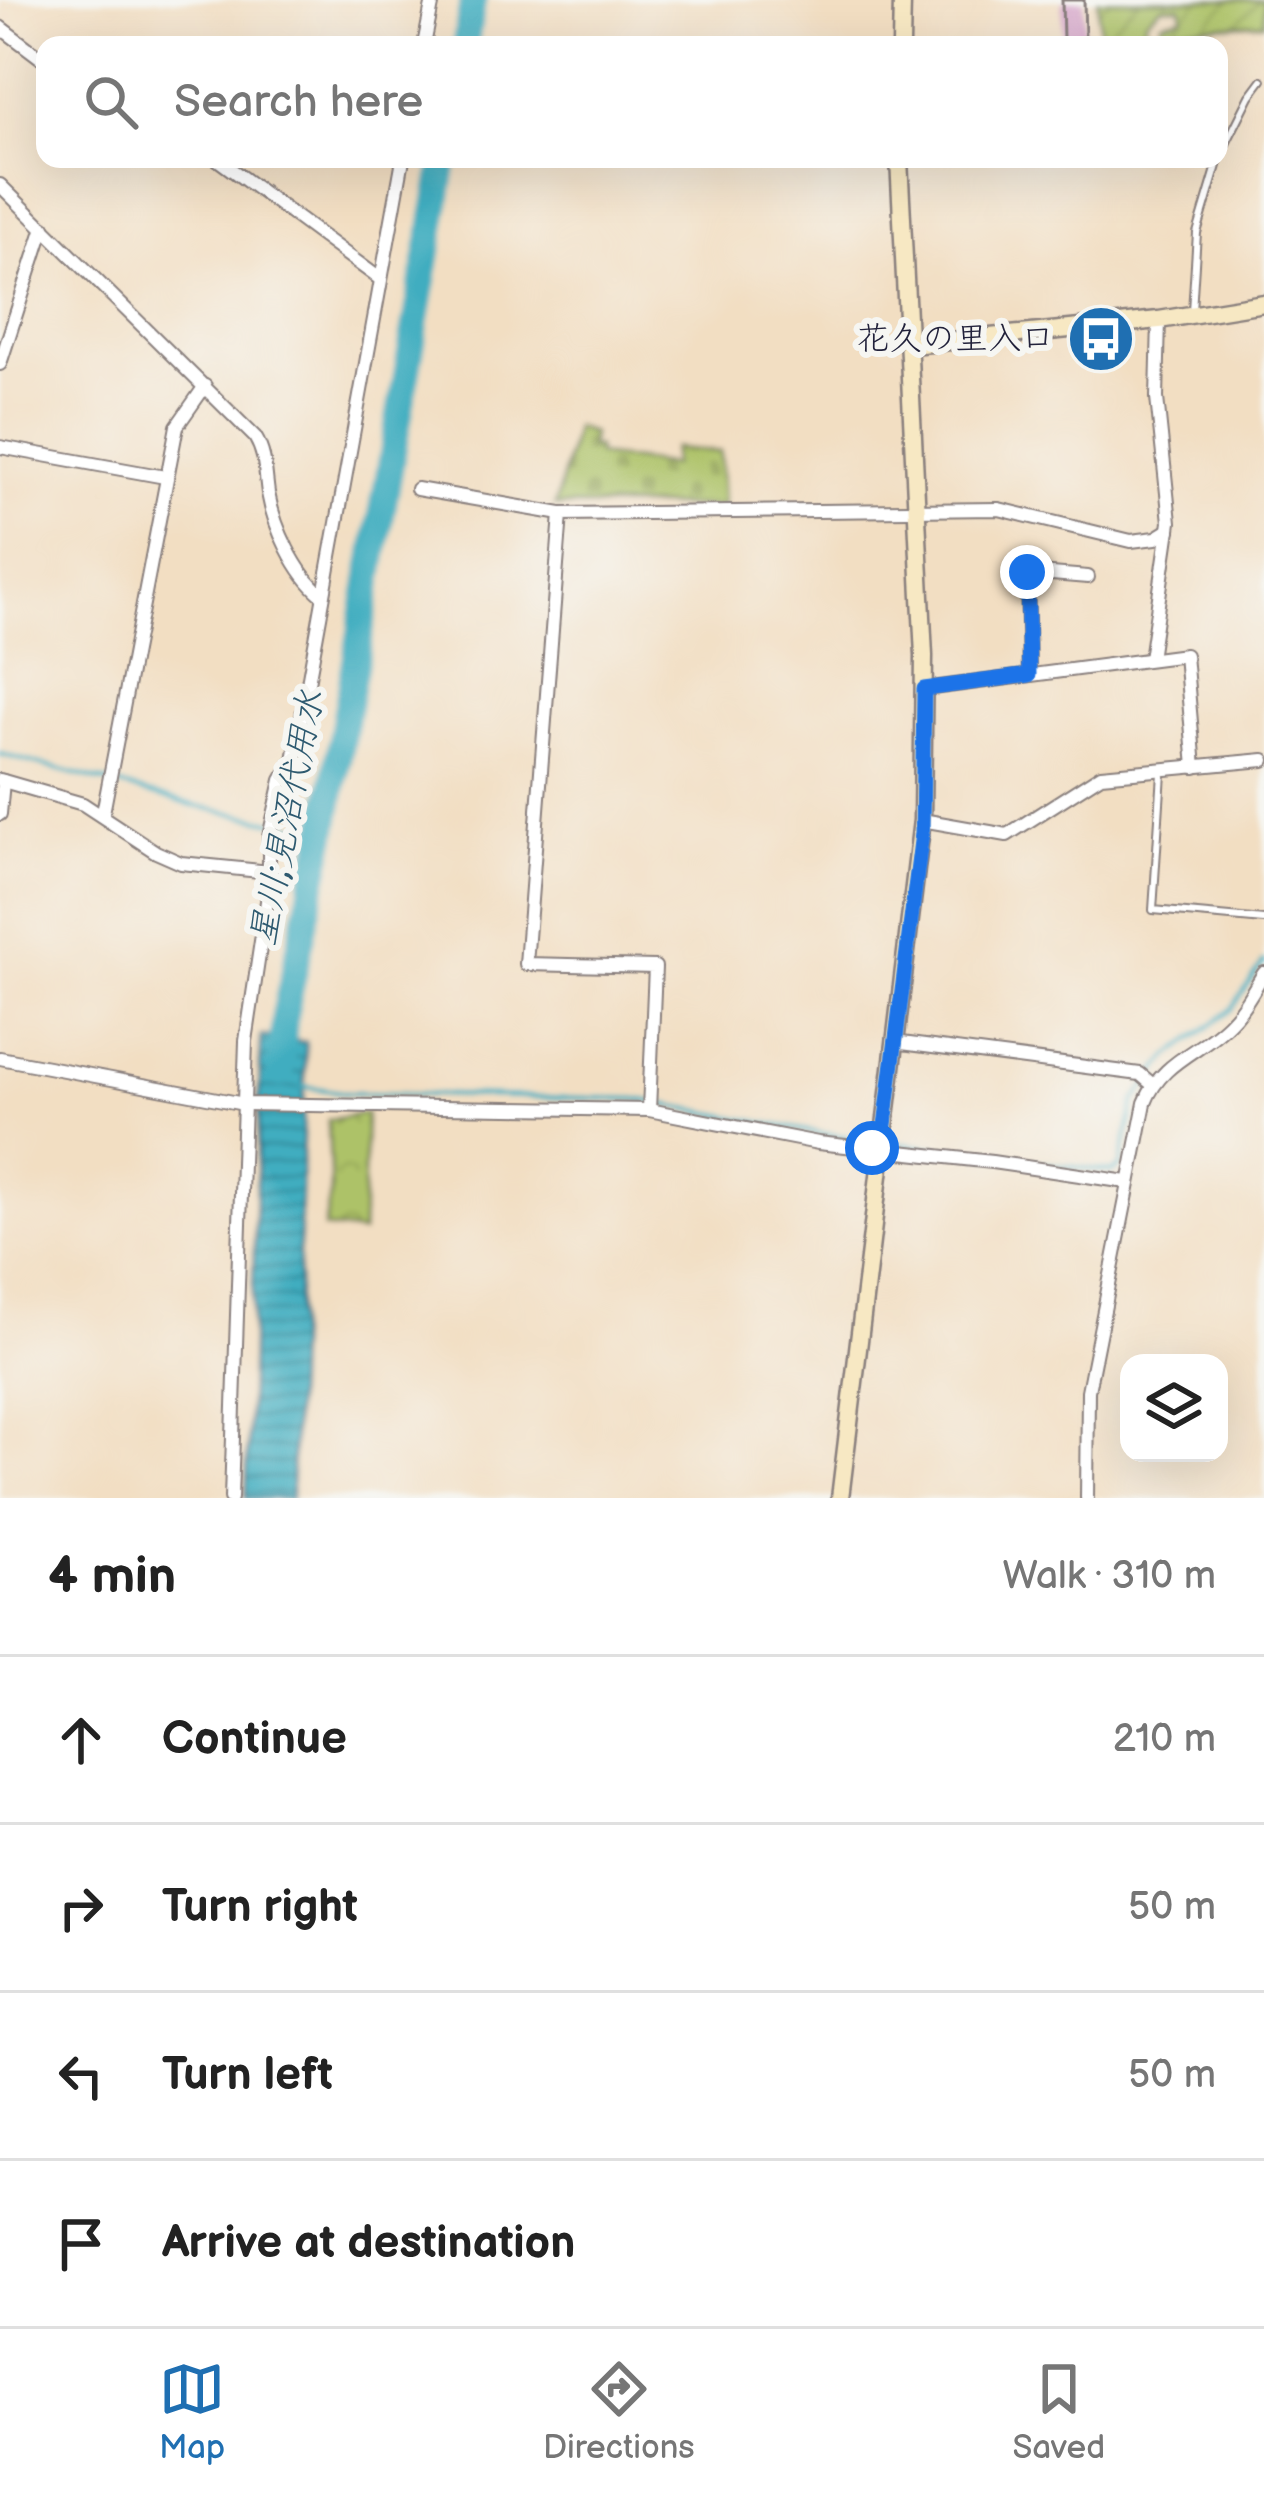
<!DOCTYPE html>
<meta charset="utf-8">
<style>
:root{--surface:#fff;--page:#f6f6f6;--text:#222;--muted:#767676;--line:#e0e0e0;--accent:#1f6fb2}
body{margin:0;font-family:"Balsamiq Sans","Klee One",sans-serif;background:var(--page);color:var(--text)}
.controls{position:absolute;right:36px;bottom:36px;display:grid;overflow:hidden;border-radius:24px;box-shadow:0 12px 48px #0002}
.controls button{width:108px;height:108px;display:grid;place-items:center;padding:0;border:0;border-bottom:3px solid var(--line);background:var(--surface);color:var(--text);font:60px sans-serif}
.stop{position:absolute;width:36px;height:36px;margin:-27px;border:9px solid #1a73e8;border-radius:50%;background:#fff}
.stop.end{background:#1a73e8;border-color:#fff;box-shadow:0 3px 12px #0008}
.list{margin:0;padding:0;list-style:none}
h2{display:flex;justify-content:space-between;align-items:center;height:156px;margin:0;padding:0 48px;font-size:51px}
h2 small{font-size:39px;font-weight:400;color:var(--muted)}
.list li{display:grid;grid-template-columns:78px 1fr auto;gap:36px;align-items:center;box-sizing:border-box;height:168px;padding:0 48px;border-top:3px solid var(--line)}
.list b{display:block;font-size:45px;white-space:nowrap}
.list em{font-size:39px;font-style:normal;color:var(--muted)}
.icon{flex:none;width:66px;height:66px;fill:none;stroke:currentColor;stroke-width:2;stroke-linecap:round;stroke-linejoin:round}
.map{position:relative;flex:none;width:1264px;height:1498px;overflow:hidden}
.search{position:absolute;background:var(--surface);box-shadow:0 12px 48px #0002;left:36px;right:36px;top:36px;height:132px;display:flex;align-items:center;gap:30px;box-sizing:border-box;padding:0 42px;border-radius:24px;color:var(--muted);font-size:45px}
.sheet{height:828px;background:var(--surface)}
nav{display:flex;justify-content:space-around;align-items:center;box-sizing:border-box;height:168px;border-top:3px solid var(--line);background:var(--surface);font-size:33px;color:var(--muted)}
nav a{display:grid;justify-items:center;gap:6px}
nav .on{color:var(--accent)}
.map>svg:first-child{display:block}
.cemetery{fill:url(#cemetery-stones);stroke:#687251;stroke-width:3}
.park{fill:url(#park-crowns);stroke:#687251;stroke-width:3}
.garden{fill:url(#garden-furrows);stroke:#687251;stroke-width:3}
.water{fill:url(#water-rules);stroke:#32687e;stroke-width:3}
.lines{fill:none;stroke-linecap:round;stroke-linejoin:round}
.stream{stroke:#41adc0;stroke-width:4.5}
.river{stroke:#41adc0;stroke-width:27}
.building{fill:#d198c3}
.lane-casing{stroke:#8a807e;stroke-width:10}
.street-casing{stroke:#8a807e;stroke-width:16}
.secondary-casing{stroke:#8a807e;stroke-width:21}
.lane{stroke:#fff;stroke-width:6}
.street{stroke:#fff;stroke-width:12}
.secondary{stroke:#f7e8c3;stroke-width:16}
.route{stroke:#1a73e8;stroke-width:15}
.labels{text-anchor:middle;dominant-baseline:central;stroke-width:12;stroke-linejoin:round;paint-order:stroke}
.poi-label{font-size:33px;fill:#22223b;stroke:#f6f6f2;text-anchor:end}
.water-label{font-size:36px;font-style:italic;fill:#2e5a70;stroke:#f6f6f2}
</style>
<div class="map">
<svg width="1264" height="1498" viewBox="0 0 1264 1498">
<defs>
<pattern id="cemetery-stones" width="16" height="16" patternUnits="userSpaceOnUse" patternTransform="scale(3)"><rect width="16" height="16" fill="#adc267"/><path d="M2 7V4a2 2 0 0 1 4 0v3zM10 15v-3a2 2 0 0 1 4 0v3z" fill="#95a65a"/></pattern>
<pattern id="park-crowns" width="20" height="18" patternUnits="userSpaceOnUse" patternTransform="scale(3)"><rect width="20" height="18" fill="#adc267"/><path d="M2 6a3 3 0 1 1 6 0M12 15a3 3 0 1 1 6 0" fill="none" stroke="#95a65a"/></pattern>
<pattern id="garden-furrows" width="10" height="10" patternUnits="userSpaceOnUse" patternTransform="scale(3)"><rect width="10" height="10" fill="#adc267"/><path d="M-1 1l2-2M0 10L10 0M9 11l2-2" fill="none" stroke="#95a65a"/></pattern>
<pattern id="water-rules" width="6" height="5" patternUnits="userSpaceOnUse" patternTransform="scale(3)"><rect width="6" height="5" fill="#41adc0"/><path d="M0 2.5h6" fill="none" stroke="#368c9d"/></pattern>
</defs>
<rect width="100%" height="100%" fill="#f6f6f2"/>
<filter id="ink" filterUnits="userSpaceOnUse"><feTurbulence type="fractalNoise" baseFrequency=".00833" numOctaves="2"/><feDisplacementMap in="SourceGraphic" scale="24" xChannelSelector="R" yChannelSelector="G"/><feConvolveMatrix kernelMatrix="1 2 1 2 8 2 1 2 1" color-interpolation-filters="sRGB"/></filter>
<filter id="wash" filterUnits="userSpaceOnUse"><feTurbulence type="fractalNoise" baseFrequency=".004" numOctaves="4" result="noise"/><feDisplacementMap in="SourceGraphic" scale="48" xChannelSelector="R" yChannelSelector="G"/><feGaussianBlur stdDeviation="2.7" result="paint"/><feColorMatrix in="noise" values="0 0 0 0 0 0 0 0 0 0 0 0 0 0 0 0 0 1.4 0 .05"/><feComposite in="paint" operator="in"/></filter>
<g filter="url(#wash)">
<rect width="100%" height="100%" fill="#f2dec2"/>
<path class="cemetery" d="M 575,427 L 592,433 L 590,447 L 597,447 L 597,455 L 672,465 L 673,448 L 720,452 L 723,506 L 555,506 Z"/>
<path class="park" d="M 366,1113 L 362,1233 L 324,1228 L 331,1191 L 328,1120 Z"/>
<path class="garden" d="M 1098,0 L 1264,0 L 1264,23 L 1162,29 L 1161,22 L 1183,17 L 1181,7 L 1161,7 L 1146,20 L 1146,45 L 1101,45 Z"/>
<path class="water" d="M 261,1036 L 306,1042 L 291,1498 L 246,1498 Z"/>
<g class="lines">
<g class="stream">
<path d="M 0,754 L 197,806 L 325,832"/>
<path d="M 302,1086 L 346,1093 L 637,1099 L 818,1133 L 1112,1172 L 1120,1167 L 1135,1101 L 1168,1057 L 1231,1010 L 1264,962"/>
</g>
<g class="river">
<path d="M 465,45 L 473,0"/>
<path d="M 280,1074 L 285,1013 L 325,832 L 445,159"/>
</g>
</g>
<g id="blocks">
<path class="building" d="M 1062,0 L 1084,0 L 1085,38 L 1063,39 Z"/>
</g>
</g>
<g filter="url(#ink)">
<use href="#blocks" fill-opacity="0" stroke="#8a807e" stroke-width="3"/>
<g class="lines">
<g class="lane-casing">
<g id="lane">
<path d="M 1219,158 L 1250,96 L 1262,80"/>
<path d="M 1192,311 L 1197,233 L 1219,159"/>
<path d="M 1162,773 L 1153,910 L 1264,920"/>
</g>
</g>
<g class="street-casing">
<g id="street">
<path d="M 0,27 L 45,61"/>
<path d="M 424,45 L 433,0"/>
<path d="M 217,159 L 380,279"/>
<path d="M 0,185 L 255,437 C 266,455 265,473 268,493 C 274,527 295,573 322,595"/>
<path d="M 0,364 L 44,227"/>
<path d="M 0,447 L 165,477"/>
<path d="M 417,489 L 561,514"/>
<path d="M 1150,659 L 1170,522 L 1157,398 L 1159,320"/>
<path d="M 1029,675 L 1027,572 L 1088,577"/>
<path d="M 924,689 L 1185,655 L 1195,767"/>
<path d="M 0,780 L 83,804 L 156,852 L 181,863 L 270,872"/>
<path d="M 103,813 L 177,426 L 205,386"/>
<path d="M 0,814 L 3,781"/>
<path d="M 922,820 L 1007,835 L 1101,775 L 1264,760"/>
<path d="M 894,1042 L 1140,1074 L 1153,1085"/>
<path d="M 0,1058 L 244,1104 L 649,1110 L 818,1143 L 992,1162 L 1127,1182"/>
<path d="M 649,1110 L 655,967 L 526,964 L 561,514 L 999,509 L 1131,541 L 1156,538 L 1169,530"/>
<path d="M 231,1498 L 246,1041 L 269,888 L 269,837 L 282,780 L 294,760 L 403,159"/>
<path d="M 1087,1498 L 1088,1391 L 1145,1103 C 1162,1059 1203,1052 1232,1020 C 1245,1007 1254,988 1264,973"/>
</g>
</g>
<g class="secondary-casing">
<g id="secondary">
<path d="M 901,45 L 902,0"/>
<path d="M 911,345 L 1159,320 L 1264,303"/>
<path d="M 840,1498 L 922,820 L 924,656 L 899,159"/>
</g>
</g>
<use href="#lane" class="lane"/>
<use href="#street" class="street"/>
<use href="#secondary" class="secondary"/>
</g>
</g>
<g class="lines" filter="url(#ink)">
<path class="route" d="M 872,1148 L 882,1149 L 922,833 L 924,689 L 1029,675 L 1027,572"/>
</g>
<defs>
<g id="bus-disc" transform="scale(3.45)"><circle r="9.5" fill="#1f6fb2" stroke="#f6f6f2"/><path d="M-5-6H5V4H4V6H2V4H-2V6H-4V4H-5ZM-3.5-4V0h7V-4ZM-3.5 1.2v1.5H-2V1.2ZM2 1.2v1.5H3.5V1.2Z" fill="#fff"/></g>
</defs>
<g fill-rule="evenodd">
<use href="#bus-disc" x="1101" y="339"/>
</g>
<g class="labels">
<g class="poi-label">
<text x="1054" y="339">花久の里入口</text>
</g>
<g class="water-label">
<text transform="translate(288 818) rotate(-79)">星川;見沼代用水</text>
</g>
</g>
</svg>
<div class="controls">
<button><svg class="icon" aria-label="layers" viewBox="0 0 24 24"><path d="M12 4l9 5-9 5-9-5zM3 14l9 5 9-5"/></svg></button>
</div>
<div class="stop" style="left:872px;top:1148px"></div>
<div class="stop end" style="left:1027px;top:572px"></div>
<div class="search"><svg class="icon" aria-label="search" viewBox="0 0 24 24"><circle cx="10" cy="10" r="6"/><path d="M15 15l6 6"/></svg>Search here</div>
</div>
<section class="sheet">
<h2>4 min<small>Walk · 310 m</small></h2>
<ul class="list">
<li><svg class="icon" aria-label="ahead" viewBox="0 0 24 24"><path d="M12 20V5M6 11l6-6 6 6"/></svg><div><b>Continue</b></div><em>210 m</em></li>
<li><svg class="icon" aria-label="right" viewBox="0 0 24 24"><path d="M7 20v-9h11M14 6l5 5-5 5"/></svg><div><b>Turn right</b></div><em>50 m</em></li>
<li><svg class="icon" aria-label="left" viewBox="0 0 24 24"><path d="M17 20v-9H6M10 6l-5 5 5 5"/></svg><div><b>Turn left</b></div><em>50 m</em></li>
<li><svg class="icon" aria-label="arrive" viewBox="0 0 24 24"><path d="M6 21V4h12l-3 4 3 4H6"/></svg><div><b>Arrive at destination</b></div></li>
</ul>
</section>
<nav>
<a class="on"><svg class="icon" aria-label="map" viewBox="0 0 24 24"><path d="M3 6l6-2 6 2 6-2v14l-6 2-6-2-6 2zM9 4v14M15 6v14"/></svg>Map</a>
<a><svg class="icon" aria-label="directions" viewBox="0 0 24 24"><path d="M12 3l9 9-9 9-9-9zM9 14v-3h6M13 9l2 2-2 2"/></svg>Directions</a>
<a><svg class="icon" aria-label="saved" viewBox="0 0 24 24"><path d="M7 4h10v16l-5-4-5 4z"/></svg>Saved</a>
</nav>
